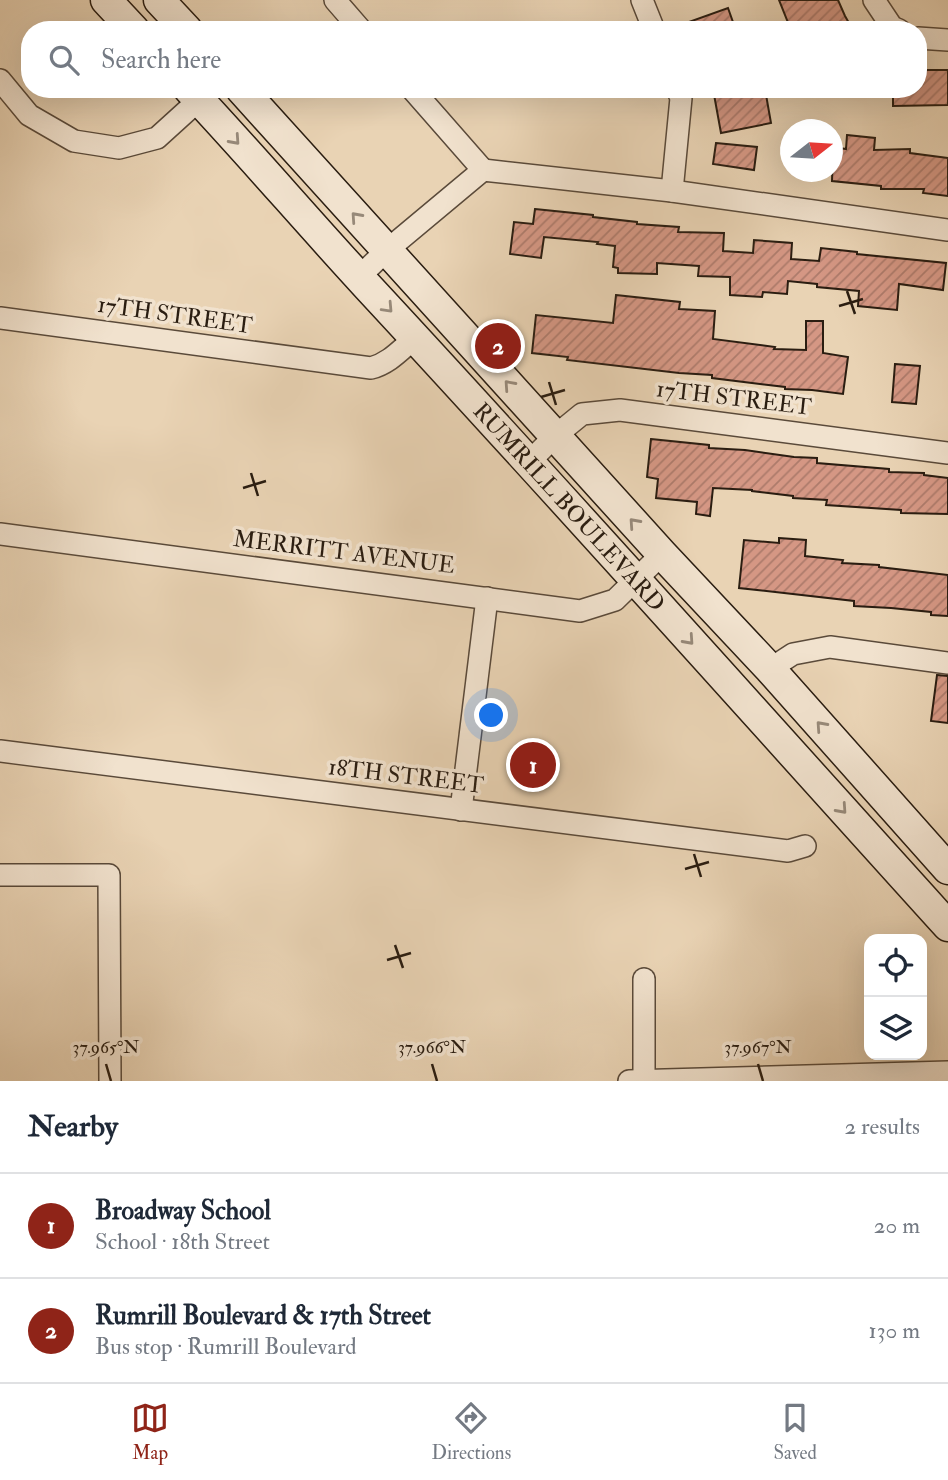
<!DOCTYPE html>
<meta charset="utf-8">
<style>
:root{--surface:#fff;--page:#f6f6f7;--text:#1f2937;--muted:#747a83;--line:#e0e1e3;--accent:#8f2418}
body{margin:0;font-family:"IM FELL Double Pica",serif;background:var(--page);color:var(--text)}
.controls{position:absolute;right:21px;bottom:21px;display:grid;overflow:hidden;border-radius:14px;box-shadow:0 7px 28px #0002}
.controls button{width:63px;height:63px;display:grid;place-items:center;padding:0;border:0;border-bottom:2px solid var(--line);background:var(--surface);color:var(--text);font:35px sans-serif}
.compass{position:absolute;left:780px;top:119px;width:63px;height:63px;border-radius:50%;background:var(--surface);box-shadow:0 7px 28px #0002;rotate:73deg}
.you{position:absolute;left:492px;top:716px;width:24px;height:24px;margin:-18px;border:5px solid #fff;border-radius:50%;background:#1a73e8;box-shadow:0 0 0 10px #1a73e833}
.badge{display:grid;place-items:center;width:46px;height:46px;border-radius:50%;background:var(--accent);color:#fff;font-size:23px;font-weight:700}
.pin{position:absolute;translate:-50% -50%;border:4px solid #fff;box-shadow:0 2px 7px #0006}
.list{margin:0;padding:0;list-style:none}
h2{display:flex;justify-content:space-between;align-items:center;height:91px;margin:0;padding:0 28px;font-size:30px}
h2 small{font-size:23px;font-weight:400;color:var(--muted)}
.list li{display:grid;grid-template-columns:46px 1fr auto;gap:21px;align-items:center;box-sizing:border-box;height:105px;padding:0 28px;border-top:2px solid var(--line)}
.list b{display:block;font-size:26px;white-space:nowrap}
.list p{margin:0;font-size:23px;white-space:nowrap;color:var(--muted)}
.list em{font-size:23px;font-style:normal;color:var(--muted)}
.icon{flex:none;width:38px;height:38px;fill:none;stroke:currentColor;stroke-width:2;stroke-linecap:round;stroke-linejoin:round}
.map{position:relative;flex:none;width:948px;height:1081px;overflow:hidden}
.search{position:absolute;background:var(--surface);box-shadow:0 7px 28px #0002;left:21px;right:21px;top:21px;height:77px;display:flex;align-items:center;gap:18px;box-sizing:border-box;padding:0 24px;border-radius:28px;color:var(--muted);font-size:26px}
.sheet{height:301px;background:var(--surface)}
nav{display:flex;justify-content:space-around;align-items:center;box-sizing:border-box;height:98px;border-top:2px solid var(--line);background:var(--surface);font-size:19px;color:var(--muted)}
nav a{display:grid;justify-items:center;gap:4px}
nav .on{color:var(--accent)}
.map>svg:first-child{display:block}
.building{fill:url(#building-hatch);stroke:#2a1d11;stroke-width:2}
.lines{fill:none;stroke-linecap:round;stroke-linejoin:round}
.minor-casing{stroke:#5a4a3a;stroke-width:24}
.secondary-casing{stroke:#2a1d11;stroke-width:33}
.minor{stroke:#f1e2ce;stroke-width:21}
.secondary{stroke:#f1e2ce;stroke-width:30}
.oneway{stroke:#978979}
.ticks{fill:none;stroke:#2a1d11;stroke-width:2.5}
.labels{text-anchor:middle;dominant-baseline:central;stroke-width:7;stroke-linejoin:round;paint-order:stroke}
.street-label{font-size:23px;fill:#2a1d11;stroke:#f1e2ce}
.ticks-label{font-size:18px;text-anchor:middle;fill:#2a1d11;stroke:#f1e2ce;stroke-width:7;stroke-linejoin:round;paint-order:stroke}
</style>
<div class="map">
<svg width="948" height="1081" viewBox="0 0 948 1081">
<defs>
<pattern id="building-hatch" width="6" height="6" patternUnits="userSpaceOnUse" patternTransform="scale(1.75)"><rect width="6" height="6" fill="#d59784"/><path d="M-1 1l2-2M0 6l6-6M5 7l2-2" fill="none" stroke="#ad7b6b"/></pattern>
</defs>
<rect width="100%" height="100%" fill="#e9d3b4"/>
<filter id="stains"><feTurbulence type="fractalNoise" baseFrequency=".00286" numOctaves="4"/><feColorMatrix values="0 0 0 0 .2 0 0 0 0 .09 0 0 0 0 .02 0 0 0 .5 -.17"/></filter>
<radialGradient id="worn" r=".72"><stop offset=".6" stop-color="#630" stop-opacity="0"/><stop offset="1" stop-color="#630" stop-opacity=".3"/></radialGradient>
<g class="building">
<path d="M 779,0 L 838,0 L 845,16 L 853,30 L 791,30 Z"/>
<path d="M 728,8 L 734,25 L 721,30 L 673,30 L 672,28 Z"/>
<path d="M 918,70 L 948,70 L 948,105 L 893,106 L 893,89 L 918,89 Z"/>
<path d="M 713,89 L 765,89 L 771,123 L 721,133 Z"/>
<path d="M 847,135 L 875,138 L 874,150 L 910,149 L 910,153 L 948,158 L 948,196 L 923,193 L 924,189 L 881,189 L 881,186 L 832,181 L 833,147 L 846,149 Z"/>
<path d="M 716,143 L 757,147 L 754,170 L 713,164 Z"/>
<path d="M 535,209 L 593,215 L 593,217 L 637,222 L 637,224 L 679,227 L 678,232 L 724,233 L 723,251 L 753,253 L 754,240 L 792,243 L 791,259 L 819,261 L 821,248 L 857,252 L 857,254 L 946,263 L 943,290 L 899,284 L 897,310 L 858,306 L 859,291 L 817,287 L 817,284 L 788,281 L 787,294 L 763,292 L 762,297 L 730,295 L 730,277 L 698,276 L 699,266 L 657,263 L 657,274 L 618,273 L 618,268 L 613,267 L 615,246 L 597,244 L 598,242 L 544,237 L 541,258 L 510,254 L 514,222 L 533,224 Z"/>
<path d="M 616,295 L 680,302 L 679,309 L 715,311 L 713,339 L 775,347 L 774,349 L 806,350 L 806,321 L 823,321 L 823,353 L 848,357 L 843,394 L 812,390 L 785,389 L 785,387 L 712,378 L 712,375 L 679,373 L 567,360 L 568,357 L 532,353 L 536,315 L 613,323 Z"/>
<path d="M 895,364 L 920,366 L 916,404 L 892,402 Z"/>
<path d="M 651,439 L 709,445 L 709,448 L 745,450 L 794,457 L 817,458 L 817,463 L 889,469 L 889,472 L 924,473 L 924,475 L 948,478 L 948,514 L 901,513 L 901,510 L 826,505 L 827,500 L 793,498 L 793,496 L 752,491 L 752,490 L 713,488 L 710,516 L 696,514 L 697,502 L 656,498 L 658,479 L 647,477 Z"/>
<path d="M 779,538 L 806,540 L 805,556 L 843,560 L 842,563 L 879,565 L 879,567 L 948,575 L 948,616 L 931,615 L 931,612 L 891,608 L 854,606 L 854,601 L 739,588 L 744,540 L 779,543 Z"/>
<path d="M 937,675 L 948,676 L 948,723 L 931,721 Z"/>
</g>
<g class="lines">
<g class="minor-casing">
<g id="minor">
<path d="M 335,0 L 361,30"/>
<path d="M 642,0 L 654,30"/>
<path d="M 874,0 L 892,27 L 899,30"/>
<path d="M 918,38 L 948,40"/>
<path d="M 0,80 L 29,115 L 74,141 L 119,148 L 157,138 L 211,89"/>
<path d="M 412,89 L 483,170"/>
<path d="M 672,191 L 681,98 L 677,89"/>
<path d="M 359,277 L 386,251 L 483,170 L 672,191 L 948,230"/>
<path d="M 0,318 L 371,368 C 390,363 401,349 416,337"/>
<path d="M 530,461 L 555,436 L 582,414 L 620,410 L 948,453"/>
<path d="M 0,534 L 580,611 L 615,600 L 662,554"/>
<path d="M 770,669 L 793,654 L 830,647 L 948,663"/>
<path d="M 0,751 L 788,851 L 805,846"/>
<path d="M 461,810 L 487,598"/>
<path d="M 0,875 L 109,875 L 110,1081"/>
<path d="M 644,979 L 644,1081"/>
<path d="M 629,1081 L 948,1072"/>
</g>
</g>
<g class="secondary-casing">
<g id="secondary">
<path d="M 106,0 L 134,30"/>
<path d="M 159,0 L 187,30"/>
<path id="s1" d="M 189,89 C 250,154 308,222 368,287 C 564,498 755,713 948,926"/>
<path d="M 241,89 L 662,554 L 770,669 L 948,869"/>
</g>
</g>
<use href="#minor" class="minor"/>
<use href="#secondary" class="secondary"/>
</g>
<defs><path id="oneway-chevron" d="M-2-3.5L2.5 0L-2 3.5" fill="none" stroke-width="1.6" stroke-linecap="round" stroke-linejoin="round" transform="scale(1.75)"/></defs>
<g class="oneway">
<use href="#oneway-chevron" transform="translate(235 140) rotate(48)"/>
<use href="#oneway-chevron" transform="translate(356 217) rotate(-132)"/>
<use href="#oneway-chevron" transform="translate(388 308) rotate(47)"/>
<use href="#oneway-chevron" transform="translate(509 385) rotate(-132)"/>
<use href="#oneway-chevron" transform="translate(634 523) rotate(-132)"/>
<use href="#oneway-chevron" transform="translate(689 640) rotate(48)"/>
<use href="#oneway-chevron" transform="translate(821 726) rotate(-132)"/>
<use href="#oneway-chevron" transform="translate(842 809) rotate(48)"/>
</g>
<path class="ticks" d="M 847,291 L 855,314M 839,306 L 863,299M 549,382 L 556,405M 541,397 L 565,390M 251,473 L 258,496M 243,488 L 266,481M 694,854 L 701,877M 685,869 L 709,862M 395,945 L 403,968M 387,960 L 411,953M 106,1064 L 111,1081M 432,1064 L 437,1081M 758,1064 L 763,1081"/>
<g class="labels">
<g class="street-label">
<text transform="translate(175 315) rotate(8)">17TH STREET</text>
<text transform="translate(734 398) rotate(7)">17TH STREET</text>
<text stroke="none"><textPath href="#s1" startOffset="565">RUMRILL BOULEVARD</textPath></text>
<text transform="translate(344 552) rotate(7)">MERRITT AVENUE</text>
<text transform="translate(406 776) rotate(7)">18TH STREET</text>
</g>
</g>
<g class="ticks-label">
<text x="106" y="1053">37.965°N</text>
<text x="432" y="1053">37.966°N</text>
<text x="758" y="1053">37.967°N</text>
</g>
<rect width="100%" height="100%" filter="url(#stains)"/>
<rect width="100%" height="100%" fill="url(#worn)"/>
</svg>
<div class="controls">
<button><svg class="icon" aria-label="locate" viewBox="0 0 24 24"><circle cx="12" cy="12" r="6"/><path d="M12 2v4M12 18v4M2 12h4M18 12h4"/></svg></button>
<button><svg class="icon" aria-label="layers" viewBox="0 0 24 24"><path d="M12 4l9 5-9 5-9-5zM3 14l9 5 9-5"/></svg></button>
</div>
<svg class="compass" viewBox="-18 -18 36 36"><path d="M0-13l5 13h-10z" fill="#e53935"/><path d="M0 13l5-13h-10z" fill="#747a83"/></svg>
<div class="you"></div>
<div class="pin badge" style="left:533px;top:765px">1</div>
<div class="pin badge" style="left:498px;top:346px">2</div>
<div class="search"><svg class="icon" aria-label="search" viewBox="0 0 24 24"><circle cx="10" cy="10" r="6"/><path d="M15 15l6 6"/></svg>Search here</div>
</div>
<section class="sheet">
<h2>Nearby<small>2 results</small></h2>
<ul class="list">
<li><span class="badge">1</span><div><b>Broadway School</b><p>School · 18th Street</p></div><em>20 m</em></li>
<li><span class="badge">2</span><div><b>Rumrill Boulevard &amp; 17th Street</b><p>Bus stop · Rumrill Boulevard</p></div><em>130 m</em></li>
</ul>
</section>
<nav>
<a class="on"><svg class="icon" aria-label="map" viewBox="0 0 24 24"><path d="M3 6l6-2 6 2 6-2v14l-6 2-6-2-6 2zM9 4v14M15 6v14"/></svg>Map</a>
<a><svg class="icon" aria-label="directions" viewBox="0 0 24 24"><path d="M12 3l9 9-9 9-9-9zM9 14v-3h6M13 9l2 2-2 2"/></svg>Directions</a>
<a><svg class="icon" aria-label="saved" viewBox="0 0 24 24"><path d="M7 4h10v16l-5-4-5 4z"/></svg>Saved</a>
</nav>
